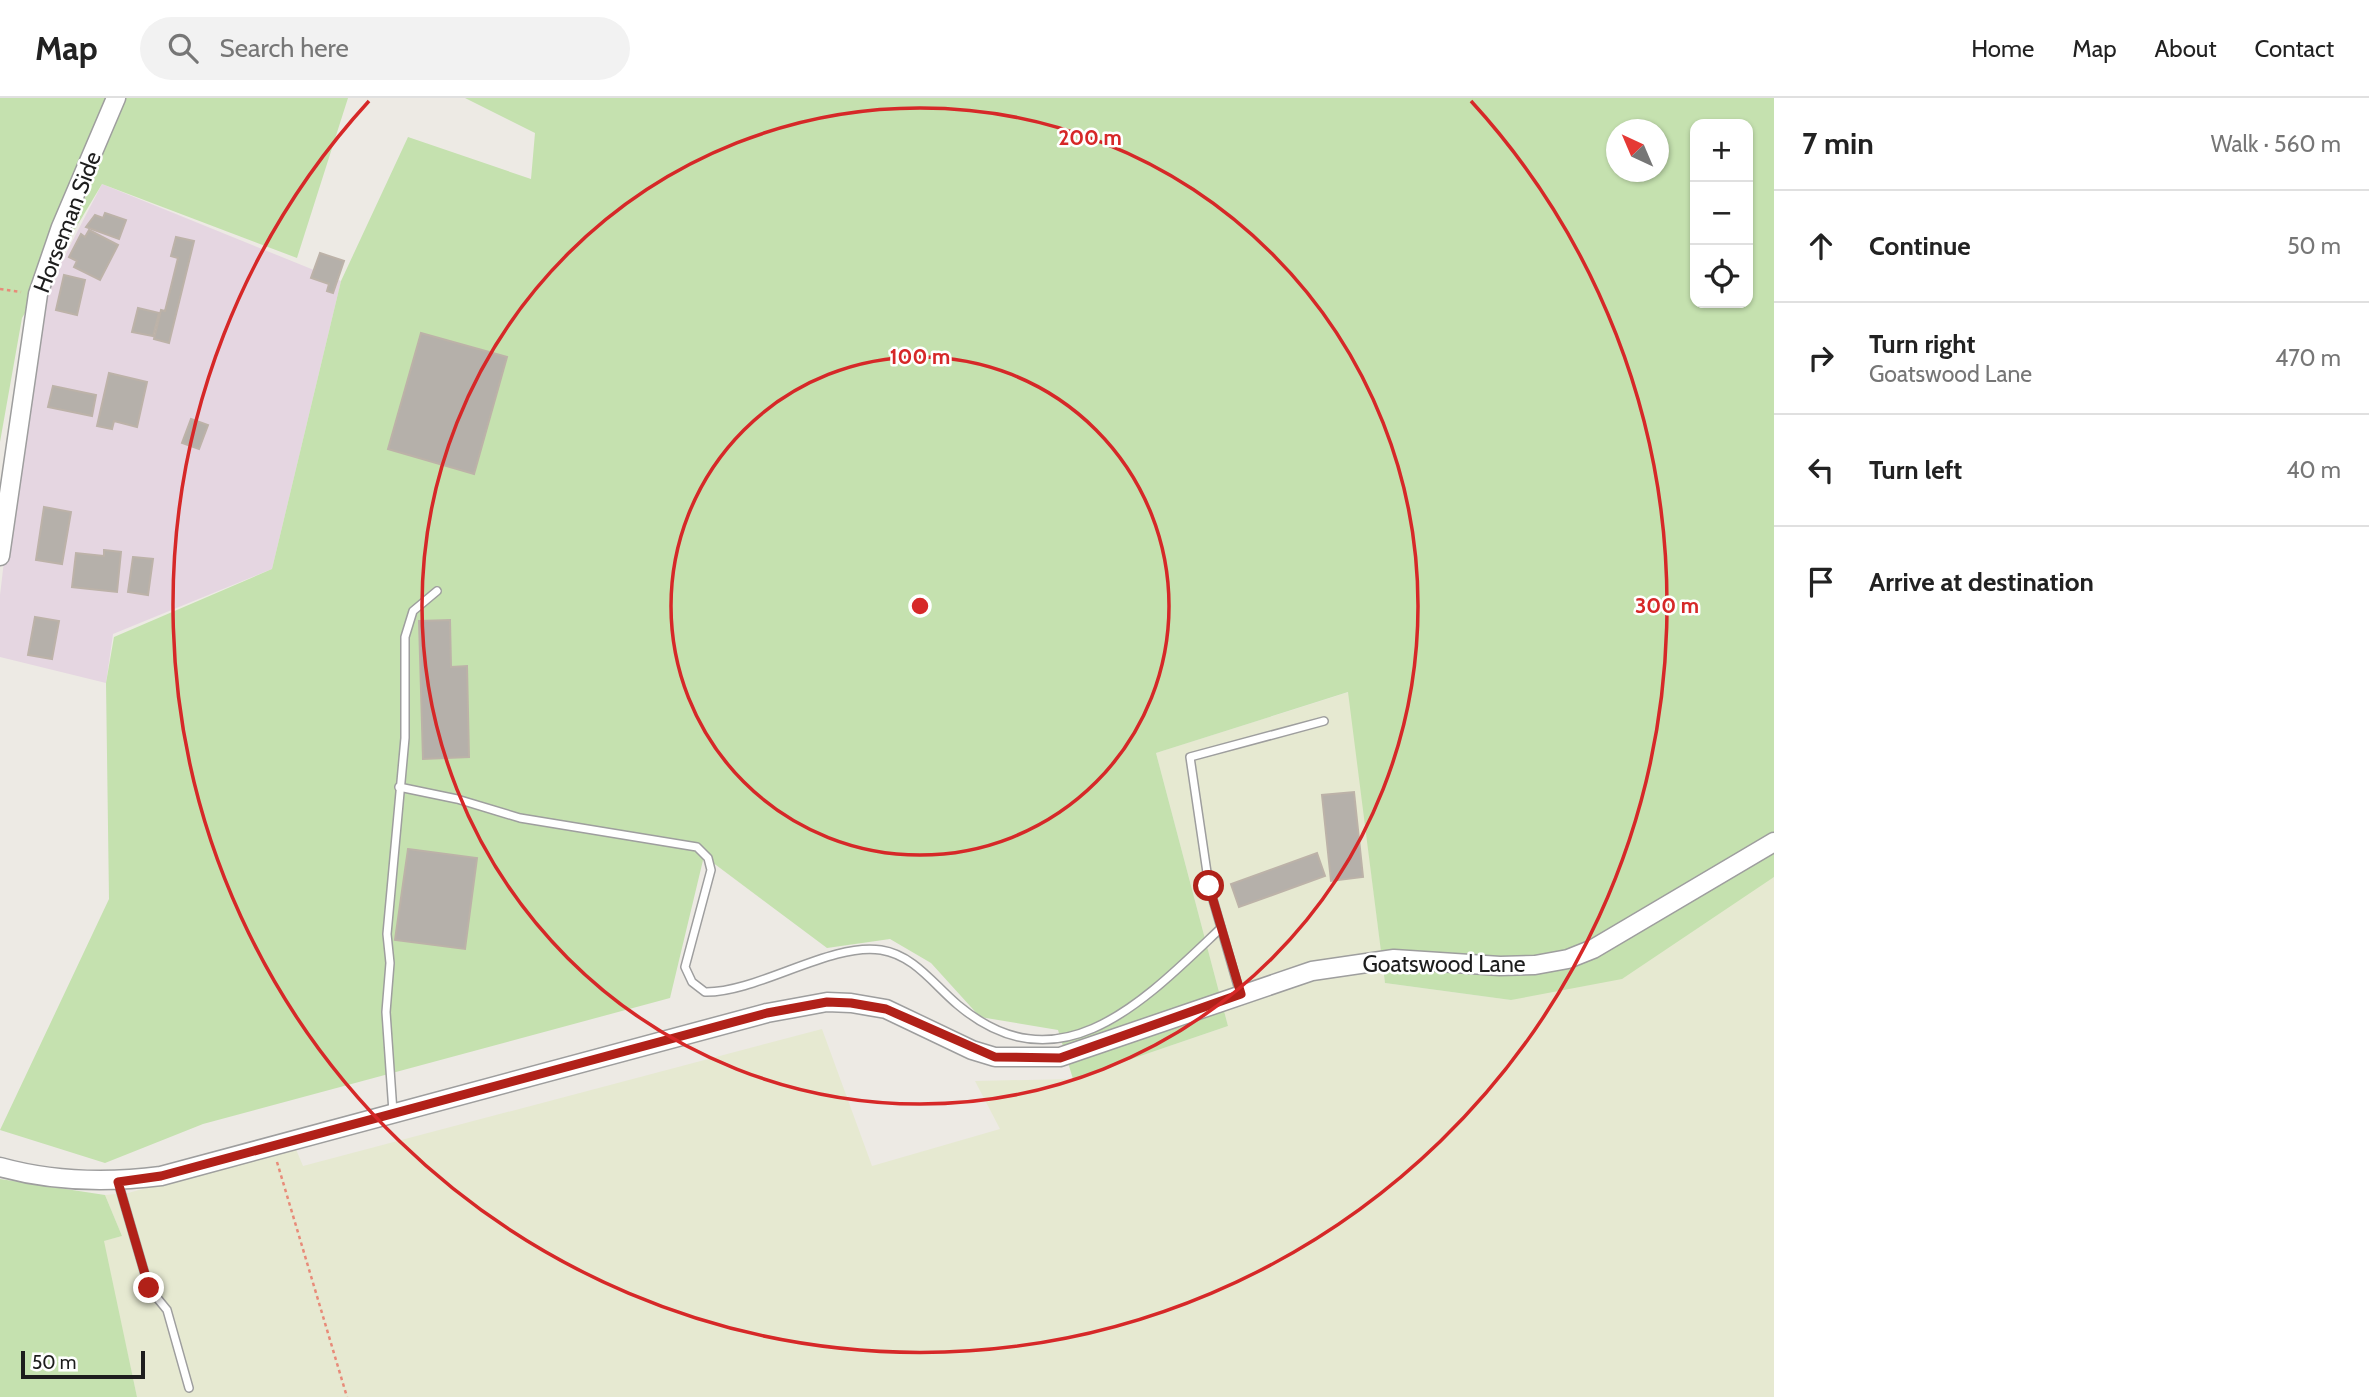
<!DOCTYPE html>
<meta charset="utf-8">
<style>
:root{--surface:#fff;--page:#f2f2f2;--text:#222;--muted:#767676;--line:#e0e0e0}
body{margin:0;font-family:Cabin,sans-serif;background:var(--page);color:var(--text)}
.controls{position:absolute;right:21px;top:21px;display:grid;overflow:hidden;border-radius:14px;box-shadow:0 2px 5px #0004}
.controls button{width:63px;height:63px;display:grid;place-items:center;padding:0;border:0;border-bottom:2px solid var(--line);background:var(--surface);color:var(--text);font:35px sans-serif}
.compass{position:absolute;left:1606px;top:21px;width:63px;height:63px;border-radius:50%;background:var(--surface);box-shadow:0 2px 5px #0004;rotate:316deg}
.scale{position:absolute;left:21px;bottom:18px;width:124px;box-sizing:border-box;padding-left:7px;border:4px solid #1d1d1d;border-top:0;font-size:19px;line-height:24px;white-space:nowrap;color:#1d1d1d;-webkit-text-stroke:5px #fff;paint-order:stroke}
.stop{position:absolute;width:21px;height:21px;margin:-16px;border:5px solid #b12119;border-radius:50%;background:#fff}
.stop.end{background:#b12119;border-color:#fff;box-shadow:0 2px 7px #0008}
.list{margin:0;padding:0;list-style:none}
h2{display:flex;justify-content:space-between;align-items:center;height:91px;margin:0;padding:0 28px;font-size:30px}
h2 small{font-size:23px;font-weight:400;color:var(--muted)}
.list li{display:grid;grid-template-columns:46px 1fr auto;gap:21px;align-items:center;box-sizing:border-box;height:112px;padding:0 28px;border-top:2px solid var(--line)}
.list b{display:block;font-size:26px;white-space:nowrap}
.list p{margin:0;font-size:23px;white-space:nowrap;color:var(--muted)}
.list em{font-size:23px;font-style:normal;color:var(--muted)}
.icon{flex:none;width:38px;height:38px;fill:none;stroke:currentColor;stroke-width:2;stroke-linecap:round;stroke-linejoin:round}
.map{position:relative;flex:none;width:1774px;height:1299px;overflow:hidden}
header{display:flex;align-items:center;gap:42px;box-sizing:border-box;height:98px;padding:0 35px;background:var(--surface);border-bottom:2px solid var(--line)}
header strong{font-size:33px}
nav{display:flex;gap:38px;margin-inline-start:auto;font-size:24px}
.search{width:490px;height:63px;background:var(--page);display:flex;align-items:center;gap:18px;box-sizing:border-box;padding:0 24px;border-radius:38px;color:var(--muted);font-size:26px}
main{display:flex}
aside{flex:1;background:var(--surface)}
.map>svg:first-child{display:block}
.industrial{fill:#e5d6e1}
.farmland{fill:#e6e9d1}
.grass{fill:#c5e1af;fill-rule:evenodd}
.building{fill:#b5b0aa;stroke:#bcb2a8;stroke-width:2}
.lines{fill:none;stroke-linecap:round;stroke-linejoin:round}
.service-casing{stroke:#9e9e9e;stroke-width:10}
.tertiary-casing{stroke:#9e9e9e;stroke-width:21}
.path{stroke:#e88b79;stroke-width:2.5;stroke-dasharray:3.5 3.5;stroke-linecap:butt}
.service{stroke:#fff;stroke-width:7}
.tertiary{stroke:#fff;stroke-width:18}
.route{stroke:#b12119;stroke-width:9}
.ring{fill:none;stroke:#d62828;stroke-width:3.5}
.labels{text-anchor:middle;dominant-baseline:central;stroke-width:5;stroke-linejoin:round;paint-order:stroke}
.street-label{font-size:23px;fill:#1d1d1d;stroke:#fff}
.centre{fill:#d62828;stroke:#fff;stroke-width:3.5}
.ring-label{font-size:21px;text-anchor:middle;font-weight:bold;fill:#d62828;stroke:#fff;stroke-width:5;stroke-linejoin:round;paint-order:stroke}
</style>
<header>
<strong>Map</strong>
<div class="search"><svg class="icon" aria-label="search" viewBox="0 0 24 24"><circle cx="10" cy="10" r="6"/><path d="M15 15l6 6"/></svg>Search here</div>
<nav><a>Home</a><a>Map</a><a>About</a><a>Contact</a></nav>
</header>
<main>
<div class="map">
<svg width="1774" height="1299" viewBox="0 0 1774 1299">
<rect width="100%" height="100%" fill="#edeae4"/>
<path class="industrial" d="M 102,86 L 341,183 L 272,471 L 113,536 L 106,585 L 0,559 L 0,497 L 33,219 Z"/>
<path class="farmland" d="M 1349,594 L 1385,885 L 1511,902 L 1774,779 L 1774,1299 L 137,1299 L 103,1143 L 122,1138 L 105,1097 L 128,1095 L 295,1049 L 303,1068 L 822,931 L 872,1068 L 1000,1031 L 975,983 L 1073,981 L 1228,928 L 1156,655 Z"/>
<g class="grass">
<path d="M 0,0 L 348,0 L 297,160 L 102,86 L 22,220 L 0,344 Z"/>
<path d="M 465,0 L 1774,0 L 1774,779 L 1622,881 L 1511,902 L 1385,885 L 1348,594 L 1156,655 L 1228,928 L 1073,981 L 1058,932 L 980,919 L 931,865 L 890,841 L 827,850 L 704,758 L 670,900 L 203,1026 L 105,1065 L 0,1032 L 109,801 L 106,585 L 114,539 L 272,471 L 341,183 L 408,39 L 531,81 L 535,35 ZM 1695,26 L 1748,26 L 1748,205 L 1695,205 ZM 1616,32 L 1658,32 L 1658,74 L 1616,74 Z"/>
<path d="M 0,1081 L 105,1097 L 122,1138 L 104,1143 L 137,1299 L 0,1299 Z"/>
</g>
<g class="building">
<path d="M 105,115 L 126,122 L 119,141 L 86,129 L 95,117 L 103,120 Z"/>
<path d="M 89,132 L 118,147 L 100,182 L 74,169 L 77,163 L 69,159 L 81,136 L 85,139 Z"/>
<path d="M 176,139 L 194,143 L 169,245 L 154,241 L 161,212 L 165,213 L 178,160 L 171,158 Z"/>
<path d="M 320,155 L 344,163 L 333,195 L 327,193 L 329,186 L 311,180 Z"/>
<path d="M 64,177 L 85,182 L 77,217 L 56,212 Z"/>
<path d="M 138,210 L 159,215 L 153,238 L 132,234 Z"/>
<path d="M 421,235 L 507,259 L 474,376 L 388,351 Z"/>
<path d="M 109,275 L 147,284 L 137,329 L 114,323 L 112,331 L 97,328 Z"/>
<path d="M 53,288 L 96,297 L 92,318 L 48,309 Z"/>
<path d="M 191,321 L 208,327 L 199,351 L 182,345 Z"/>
<path d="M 44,409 L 71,414 L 62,466 L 36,462 Z"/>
<path d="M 104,452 L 121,454 L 117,494 L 72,489 L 76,455 L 104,458 Z"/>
<path d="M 133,459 L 153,461 L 148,497 L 128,494 Z"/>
<path d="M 35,519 L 59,523 L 52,561 L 28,557 Z"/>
<path d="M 450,522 L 451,569 L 467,568 L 469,659 L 423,661 L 419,523 Z"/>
<path d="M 1354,694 L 1363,779 L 1331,783 L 1322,697 Z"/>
<path d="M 408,751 L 477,760 L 465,851 L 395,842 Z"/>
<path d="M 1317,755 L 1325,778 L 1239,809 L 1231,786 Z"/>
</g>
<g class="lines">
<g class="service-casing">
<g id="service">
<path d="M 399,689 L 457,701 L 520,720 L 697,749 L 708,760 L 711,772 L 685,869 L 692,884 L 705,894 C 757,895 831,844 881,852 C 914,857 934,887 958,907 C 1060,993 1146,901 1221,830"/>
<path d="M 1240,895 L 1209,788 L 1190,659 L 1324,623"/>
<path d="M 393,1014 L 386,914 L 390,865 L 387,836 L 405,640 L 405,539 L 413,513 L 437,493"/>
<path d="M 118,1084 L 149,1190 L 167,1212 L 189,1290"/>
</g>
</g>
<g class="tertiary-casing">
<g id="tertiary">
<path d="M 0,458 L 38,196 L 61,129 L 116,0"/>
<path d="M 0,1069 C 54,1084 106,1085 161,1078 L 767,915 L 827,904 L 851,905 L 886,911 L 972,952 L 995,959 L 1060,959 L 1312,873 L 1394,861 L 1500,868 L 1535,867 L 1568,861 L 1593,851 L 1774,744"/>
</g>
</g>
<g class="path">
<path d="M 0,191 L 21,194"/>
<path d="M 277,1064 L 347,1299"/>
</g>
<use href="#service" class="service"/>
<use href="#tertiary" class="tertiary"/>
</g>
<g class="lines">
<path class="route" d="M 149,1190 L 118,1084 L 161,1078 L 767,915 L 827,904 L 851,905 L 886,911 L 995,959 L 1060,960 L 1241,896 L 1209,788"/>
</g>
<g class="ring">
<circle cx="920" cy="508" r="249"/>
<circle cx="920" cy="508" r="498"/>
<path d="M1471 3A747 747 0 1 1 369 3"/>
</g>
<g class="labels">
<g class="street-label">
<text transform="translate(67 124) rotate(-69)">Horseman Side</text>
<text x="1444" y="866">Goatswood Lane</text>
</g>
</g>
<circle cx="920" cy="508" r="10" class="centre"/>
<g class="ring-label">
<text x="1090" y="47">200 m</text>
<text x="920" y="266">100 m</text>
<text x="1667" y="515">300 m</text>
</g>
</svg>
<div class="controls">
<button>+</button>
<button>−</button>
<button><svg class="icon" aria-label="locate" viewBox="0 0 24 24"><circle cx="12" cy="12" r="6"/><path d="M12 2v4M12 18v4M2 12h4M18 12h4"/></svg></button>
</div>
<svg class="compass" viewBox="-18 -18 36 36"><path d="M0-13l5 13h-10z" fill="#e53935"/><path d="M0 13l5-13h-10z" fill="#767676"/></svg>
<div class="scale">50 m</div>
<div class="stop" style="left:1209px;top:788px"></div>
<div class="stop end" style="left:149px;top:1190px"></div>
</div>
<aside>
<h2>7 min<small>Walk · 560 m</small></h2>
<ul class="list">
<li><svg class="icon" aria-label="ahead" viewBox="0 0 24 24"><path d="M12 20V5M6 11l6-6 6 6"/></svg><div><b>Continue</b></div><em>50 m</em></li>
<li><svg class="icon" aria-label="right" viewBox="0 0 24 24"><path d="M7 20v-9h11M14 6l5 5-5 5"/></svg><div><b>Turn right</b><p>Goatswood Lane</p></div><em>470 m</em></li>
<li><svg class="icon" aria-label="left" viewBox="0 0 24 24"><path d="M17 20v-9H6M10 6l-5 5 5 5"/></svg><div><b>Turn left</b></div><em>40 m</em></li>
<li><svg class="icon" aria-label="arrive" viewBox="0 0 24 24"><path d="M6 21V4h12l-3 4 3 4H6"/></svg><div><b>Arrive at destination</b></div></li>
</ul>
</aside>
</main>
